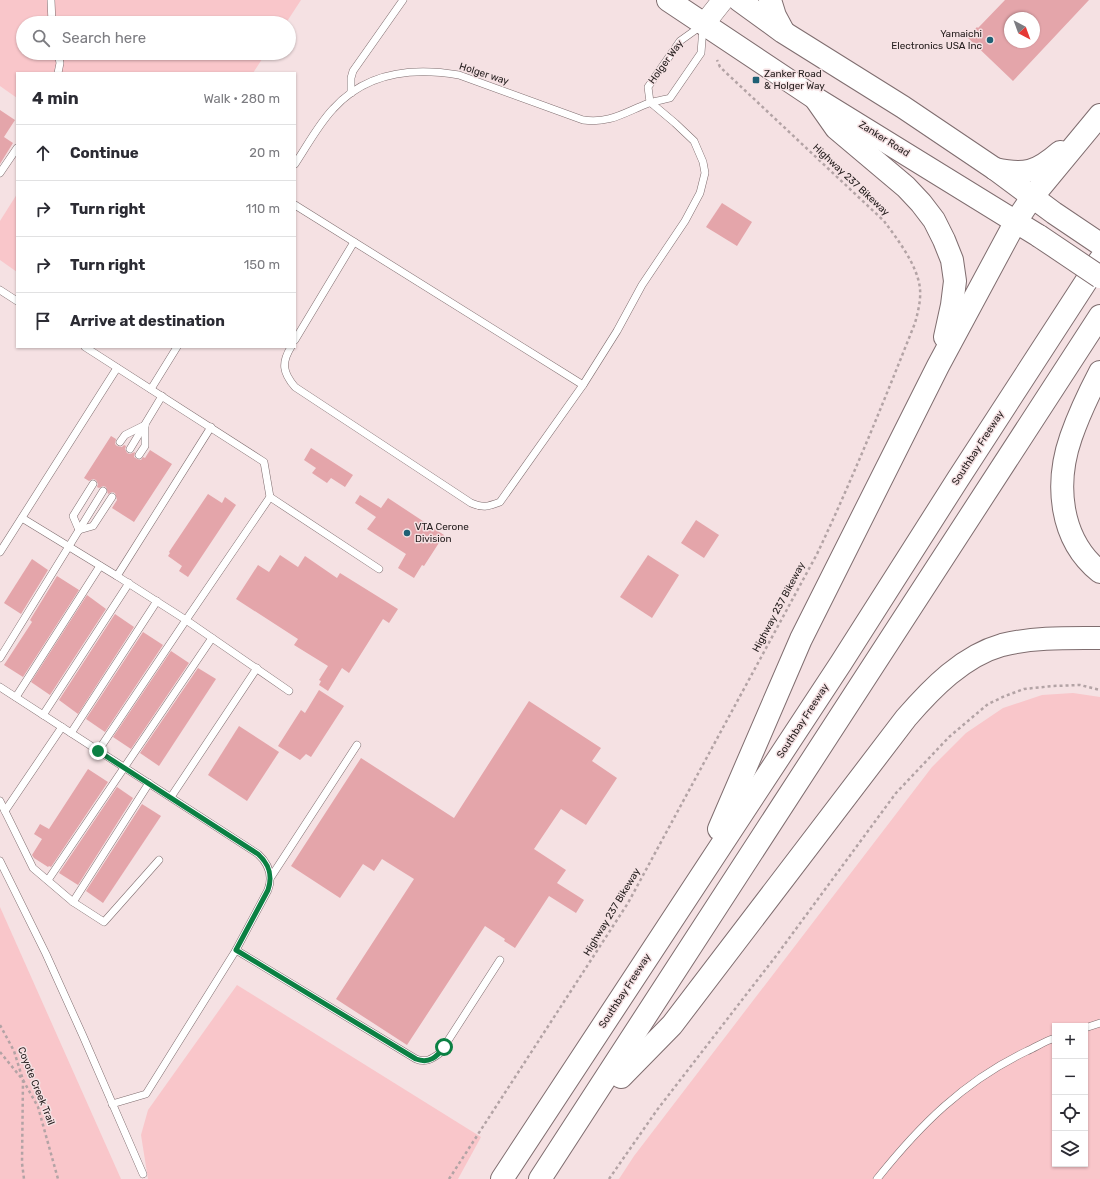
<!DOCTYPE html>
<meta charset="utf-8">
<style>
:root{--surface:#fff;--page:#f2f2f3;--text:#2b2b33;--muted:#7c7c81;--line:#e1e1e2}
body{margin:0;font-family:Rubik,sans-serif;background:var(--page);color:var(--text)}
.controls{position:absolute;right:12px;bottom:12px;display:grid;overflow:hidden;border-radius:0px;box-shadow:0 1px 3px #0004}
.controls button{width:36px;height:36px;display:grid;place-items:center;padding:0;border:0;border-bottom:1px solid var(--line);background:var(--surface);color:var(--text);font:20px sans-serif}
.compass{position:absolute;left:1004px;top:12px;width:36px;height:36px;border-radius:50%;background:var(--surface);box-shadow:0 1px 3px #0004;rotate:139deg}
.stop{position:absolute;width:12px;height:12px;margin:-9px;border:3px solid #0b8043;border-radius:50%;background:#fff}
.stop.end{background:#0b8043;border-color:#fff;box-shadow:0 1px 4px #0008}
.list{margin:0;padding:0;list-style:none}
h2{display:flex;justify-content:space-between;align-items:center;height:52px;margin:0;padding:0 16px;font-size:17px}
h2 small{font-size:13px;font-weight:400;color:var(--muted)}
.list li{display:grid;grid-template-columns:26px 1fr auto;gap:12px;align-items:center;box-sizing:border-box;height:56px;padding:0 16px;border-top:1px solid var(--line)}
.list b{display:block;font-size:15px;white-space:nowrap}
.list em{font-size:13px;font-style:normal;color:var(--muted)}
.icon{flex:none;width:22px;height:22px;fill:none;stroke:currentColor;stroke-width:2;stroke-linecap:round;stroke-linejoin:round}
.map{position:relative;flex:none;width:1100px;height:1179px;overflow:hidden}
.search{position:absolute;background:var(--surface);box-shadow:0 1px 3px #0004;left:16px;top:16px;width:280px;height:44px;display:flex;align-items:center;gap:10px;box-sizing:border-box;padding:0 14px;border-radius:22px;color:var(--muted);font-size:15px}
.panel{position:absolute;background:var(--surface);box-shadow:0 1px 3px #0004;left:16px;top:72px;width:280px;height:276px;border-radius:0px}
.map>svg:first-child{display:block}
.green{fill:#f9c6ca;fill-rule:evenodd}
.building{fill:#e4a5aa;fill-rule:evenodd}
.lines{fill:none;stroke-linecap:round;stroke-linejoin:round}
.lane-casing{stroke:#7f6d6f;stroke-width:8}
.secondary-casing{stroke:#7f6d6f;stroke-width:22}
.primary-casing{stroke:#7f6d6f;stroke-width:24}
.highway-casing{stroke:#7f6d6f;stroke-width:24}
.path{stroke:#b3a3a5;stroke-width:2.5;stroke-dasharray:3 3;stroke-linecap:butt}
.lane{stroke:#fff;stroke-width:7}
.secondary{stroke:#fff;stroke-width:21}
.primary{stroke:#fff;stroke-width:22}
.highway{stroke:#fff;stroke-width:22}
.primary-bridge-casing{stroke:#7f6d6f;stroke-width:24;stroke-linecap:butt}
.primary-bridge{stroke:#fff;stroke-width:22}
.route{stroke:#0b8043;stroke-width:5}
.poi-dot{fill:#1f6075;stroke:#f5e1e3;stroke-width:1.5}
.labels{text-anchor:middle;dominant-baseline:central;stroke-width:3;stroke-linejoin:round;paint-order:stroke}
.poi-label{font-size:10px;fill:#272020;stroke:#f5e1e3;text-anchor:start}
.street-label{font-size:10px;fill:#272020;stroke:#f5e1e3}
</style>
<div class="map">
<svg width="1100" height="1179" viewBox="0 0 1100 1179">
<rect width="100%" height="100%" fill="#f5e1e3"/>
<g class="green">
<path d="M 0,0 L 301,0 L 286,23 L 23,23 L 23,53 L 266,53 L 253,73 L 17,73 L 17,98 L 0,86 Z"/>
<path d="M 17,194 L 17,272 L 0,260 L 0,221 Z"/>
<path d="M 1073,693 L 1100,697 L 1100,1179 L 619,1179 L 634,1156 L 932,767 L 966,733 L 1003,708 L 1042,695 ZM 1055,1026 L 1085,1026 L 1085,1164 L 1055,1164 Z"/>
<path d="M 0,907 L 121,1179 L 0,1179 Z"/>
<path d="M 237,985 L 481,1137 L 458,1179 L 148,1179 L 141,1135 L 148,1110 Z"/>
</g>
<g class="building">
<path d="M 1005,0 L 1089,0 L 1013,81 L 967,37 L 977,27 L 978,28 ZM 1010,18 L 1034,18 L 1034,42 L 1010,42 Z"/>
<path d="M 0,110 L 15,120 L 4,137 L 13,143 L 0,164 Z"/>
<path d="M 722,203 L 752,222 L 737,246 L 706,227 Z"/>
<path d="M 111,436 L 116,439 L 115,444 L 117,446 L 122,447 L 124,445 L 126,446 L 125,449 L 127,453 L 130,454 L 135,452 L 134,457 L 137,459 L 141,460 L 143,457 L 145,458 L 150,450 L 172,464 L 134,522 L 112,508 L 117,500 L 115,493 L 112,492 L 108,494 L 106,487 L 103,486 L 99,488 L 97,487 L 98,484 L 96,480 L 93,479 L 89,481 L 84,478 Z"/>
<path d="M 311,448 L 353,475 L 345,487 L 331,478 L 327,483 L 312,473 L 316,468 L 304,460 Z"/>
<path d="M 208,494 L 222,503 L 225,497 L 236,505 L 188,577 L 179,571 L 182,566 L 168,556 L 170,553 L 169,552 Z"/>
<path d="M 360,495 L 381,508 L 388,498 L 444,535 L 424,566 L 422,565 L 414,578 L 398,568 L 406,554 L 367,529 L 376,517 L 355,503 Z"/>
<path d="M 696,520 L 719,535 L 704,558 L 681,543 Z"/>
<path d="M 280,555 L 298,567 L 305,556 L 337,578 L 340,573 L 398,609 L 389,623 L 383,619 L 349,673 L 342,668 L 328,691 L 319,685 L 321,681 L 319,680 L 328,666 L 294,645 L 298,639 L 236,599 L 258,565 L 269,572 Z"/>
<path d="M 648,555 L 679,575 L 652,618 L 620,597 Z"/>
<path d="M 32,559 L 48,570 L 21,614 L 4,603 Z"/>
<path d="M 57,576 L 79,590 L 23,677 L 4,665 L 32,622 L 30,620 Z"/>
<path d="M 87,595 L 106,609 L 50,695 L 31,682 Z"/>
<path d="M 115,614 L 134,627 L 78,714 L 59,700 Z"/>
<path d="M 143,632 L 163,645 L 105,732 L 86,719 Z"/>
<path d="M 171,651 L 189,663 L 131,749 L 113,737 Z"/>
<path d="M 198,668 L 216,679 L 159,766 L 140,753 Z"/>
<path d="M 319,690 L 344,706 L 311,757 L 306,754 L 300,760 L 278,746 L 301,710 L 305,713 Z"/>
<path d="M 529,701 L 601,748 L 592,761 L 617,778 L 586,825 L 561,809 L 534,849 L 566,870 L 557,883 L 584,900 L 576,913 L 549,896 L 515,948 L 504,941 L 505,939 L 485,926 L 407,1045 L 336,999 L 414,879 L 382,859 L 374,871 L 363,864 L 340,898 L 291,866 L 361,758 L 454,818 Z"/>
<path d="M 239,726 L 279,752 L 247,801 L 208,775 Z"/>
<path d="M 88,769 L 108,782 L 51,867 L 49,866 L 48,867 L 34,858 L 32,855 L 42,839 L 34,834 L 40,824 L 49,829 Z"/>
<path d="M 117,787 L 133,798 L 78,885 L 59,873 Z"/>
<path d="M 142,804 L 161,816 L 103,903 L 86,891 Z"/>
</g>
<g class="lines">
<g class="lane-casing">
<g id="lane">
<path d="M 51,0 L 52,23"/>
<path d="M 58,73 L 60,63 L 58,53"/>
<path d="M 351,93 L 351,78 L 353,71 L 403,0"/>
<path d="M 650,102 L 648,87 L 680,41 L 701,26"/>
<path d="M 295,164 C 307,146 318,125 333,109 C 366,72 413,67 459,75 L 583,120 C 610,124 625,112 649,103 C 655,101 663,100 670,98 L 701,53 L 703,27"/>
<path d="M 0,173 L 17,148"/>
<path d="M 295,205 L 583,385"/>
<path d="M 0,290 L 17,301"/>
<path d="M 295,340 L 354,242"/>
<path d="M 85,347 L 264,462 L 270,497 L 379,569"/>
<path d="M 291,347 C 281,363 283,373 295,387 L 471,503 C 483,508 487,507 500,502 L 583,385 L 617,331 L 642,285 L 685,221 L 700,193 L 705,173 L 703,162 L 694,141 L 675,123 L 650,102"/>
<path d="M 151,389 L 177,347"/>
<path d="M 120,442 L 125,435 L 145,425"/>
<path d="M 130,449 L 162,396"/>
<path d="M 139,455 L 145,446 L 145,425"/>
<path d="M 270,497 L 186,620 L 289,691"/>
<path d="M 22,518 L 117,576"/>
<path d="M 79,530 L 73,516 L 93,484"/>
<path d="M 79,530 L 103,491"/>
<path d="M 0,552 L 117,368"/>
<path d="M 0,658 L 79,530 L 93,526 L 112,497"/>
<path d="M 0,687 L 258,854 C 269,864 273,876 268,890 L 236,950 L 416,1059 C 426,1063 432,1059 440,1053 L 500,960"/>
<path d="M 16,697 L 100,566"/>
<path d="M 43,715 L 129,583"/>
<path d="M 71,733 L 157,601"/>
<path d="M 98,751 L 186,620 L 117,576 L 211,427"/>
<path d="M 171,797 L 257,668"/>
<path d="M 0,801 L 33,868 L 73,902 L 104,922 L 159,860"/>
<path d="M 5,811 L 62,727"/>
<path d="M 0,861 L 46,954 L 83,1036 L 143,1174"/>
<path d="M 271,877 L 357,745"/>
<path d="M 48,880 L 212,638"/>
<path d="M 73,902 L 149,783"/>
<path d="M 1085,1028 L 1100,1023"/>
<path d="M 112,1104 L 146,1094 L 236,950"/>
<path d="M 877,1179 C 920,1125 964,1081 1027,1051 C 1036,1047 1045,1041 1055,1038"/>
</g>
</g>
<g class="secondary-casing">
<path id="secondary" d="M 704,24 L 723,0"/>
</g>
<g class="primary-casing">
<g id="primary">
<path d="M 668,0 L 815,98 L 1039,236"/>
<path d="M 739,0 L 783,32 L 903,107 L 995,169 L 1054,213 L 1100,244"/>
<path d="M 770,0 L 775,16 L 783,31"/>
</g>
</g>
<g class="highway-casing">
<g id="highway">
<path d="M 815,98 L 836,128 L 906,187 L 921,203 L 934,220 L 944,240 L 952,260 L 955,281 L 952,305 L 945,337"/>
<path d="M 995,169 C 1025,176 1037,172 1060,152"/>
<path d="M 1100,372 C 1089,393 1079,414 1071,437 C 1055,483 1059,539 1100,572"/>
<path d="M 719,829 L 801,639 L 938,366 L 1016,221 L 1033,196 L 1100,115"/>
<path d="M 621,1077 L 672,1025 L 906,718 C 932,688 963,656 1002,645 C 1034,637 1068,638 1100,638"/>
<path d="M 502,1179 L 841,663 L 958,479 L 1100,260"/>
<path d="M 540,1179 L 1100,316"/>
</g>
</g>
<g class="path">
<path d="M 0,1025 L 14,1051 L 23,1080 L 38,1107 L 58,1179"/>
<path d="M 0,1052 L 23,1080 L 22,1163 L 24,1179"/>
<path d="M 449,1179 L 628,903 L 817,554 C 853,478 884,401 915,323 C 918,312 921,300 920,289 C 918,266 898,240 884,221 L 720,67 L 717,60"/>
<path d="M 609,1179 L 657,1110 L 776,956 L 896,793 L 949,737 L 988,704 L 1005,696 L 1024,689 L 1053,686 L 1080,685 L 1100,690"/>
</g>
<use href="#lane" class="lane"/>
<use href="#secondary" class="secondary"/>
<use href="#primary" class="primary"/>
<use href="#highway" class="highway"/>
<g class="primary-bridge-casing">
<path id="primary-bridge" d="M 1039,236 L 1100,277"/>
</g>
<use href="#primary-bridge" class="primary-bridge"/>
</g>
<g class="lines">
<path class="route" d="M 98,751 L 258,854 C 269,864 273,875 268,890 L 236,950 L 416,1059 C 429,1064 437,1057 444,1047"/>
</g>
<g class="poi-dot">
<circle cx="990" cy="40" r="4"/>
<rect x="752" y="76" width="8" height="8" rx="2"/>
<circle cx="407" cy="533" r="4"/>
</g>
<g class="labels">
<g class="poi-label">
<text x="982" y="34" text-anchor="end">Yamaichi<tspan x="982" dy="12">Electronics USA Inc</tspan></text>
<text x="764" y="74">Zanker Road<tspan x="764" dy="12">&amp; Holger Way</tspan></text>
<text x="415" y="527">VTA Cerone<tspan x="415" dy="12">Division</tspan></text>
</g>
<g class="street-label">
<text transform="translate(666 62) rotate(-54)">Holger Way</text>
<text transform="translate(484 74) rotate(18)">Holger way</text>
<text transform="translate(884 139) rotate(32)">Zanker Road</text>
<text transform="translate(851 180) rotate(43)">Highway 237 Bikeway</text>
<text transform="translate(978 448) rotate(-57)">Southbay Freeway</text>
<text transform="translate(779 607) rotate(-62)">Highway 237 Bikeway</text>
<text transform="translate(803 721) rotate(-57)">Southbay Freeway</text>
<text transform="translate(612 912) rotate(-59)">Highway 237 Bikeway</text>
<text transform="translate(625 991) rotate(-57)">Southbay Freeway</text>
<text transform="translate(36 1086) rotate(68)">Coyote Creek Trail</text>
</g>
</g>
</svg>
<div class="controls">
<button>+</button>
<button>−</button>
<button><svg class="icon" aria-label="locate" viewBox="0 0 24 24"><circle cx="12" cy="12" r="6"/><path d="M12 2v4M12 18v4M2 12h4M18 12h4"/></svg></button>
<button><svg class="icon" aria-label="layers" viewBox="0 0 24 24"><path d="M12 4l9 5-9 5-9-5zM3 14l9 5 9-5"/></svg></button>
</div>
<svg class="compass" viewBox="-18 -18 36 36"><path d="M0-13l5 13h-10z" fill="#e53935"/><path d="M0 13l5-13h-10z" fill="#7c7c81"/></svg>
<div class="stop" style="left:444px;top:1047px"></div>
<div class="stop end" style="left:98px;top:751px"></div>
<div class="search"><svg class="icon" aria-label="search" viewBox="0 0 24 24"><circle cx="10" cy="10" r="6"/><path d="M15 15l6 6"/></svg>Search here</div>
<section class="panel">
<h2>4 min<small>Walk · 280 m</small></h2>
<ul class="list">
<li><svg class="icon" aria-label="ahead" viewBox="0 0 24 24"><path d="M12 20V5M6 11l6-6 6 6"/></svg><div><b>Continue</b></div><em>20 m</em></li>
<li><svg class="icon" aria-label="right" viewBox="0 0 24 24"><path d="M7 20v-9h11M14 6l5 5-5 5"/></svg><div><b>Turn right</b></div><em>110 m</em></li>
<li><svg class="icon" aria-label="right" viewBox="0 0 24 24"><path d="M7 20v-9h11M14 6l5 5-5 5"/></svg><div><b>Turn right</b></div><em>150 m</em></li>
<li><svg class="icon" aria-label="arrive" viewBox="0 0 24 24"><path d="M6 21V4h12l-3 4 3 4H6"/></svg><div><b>Arrive at destination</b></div></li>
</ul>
</section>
</div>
